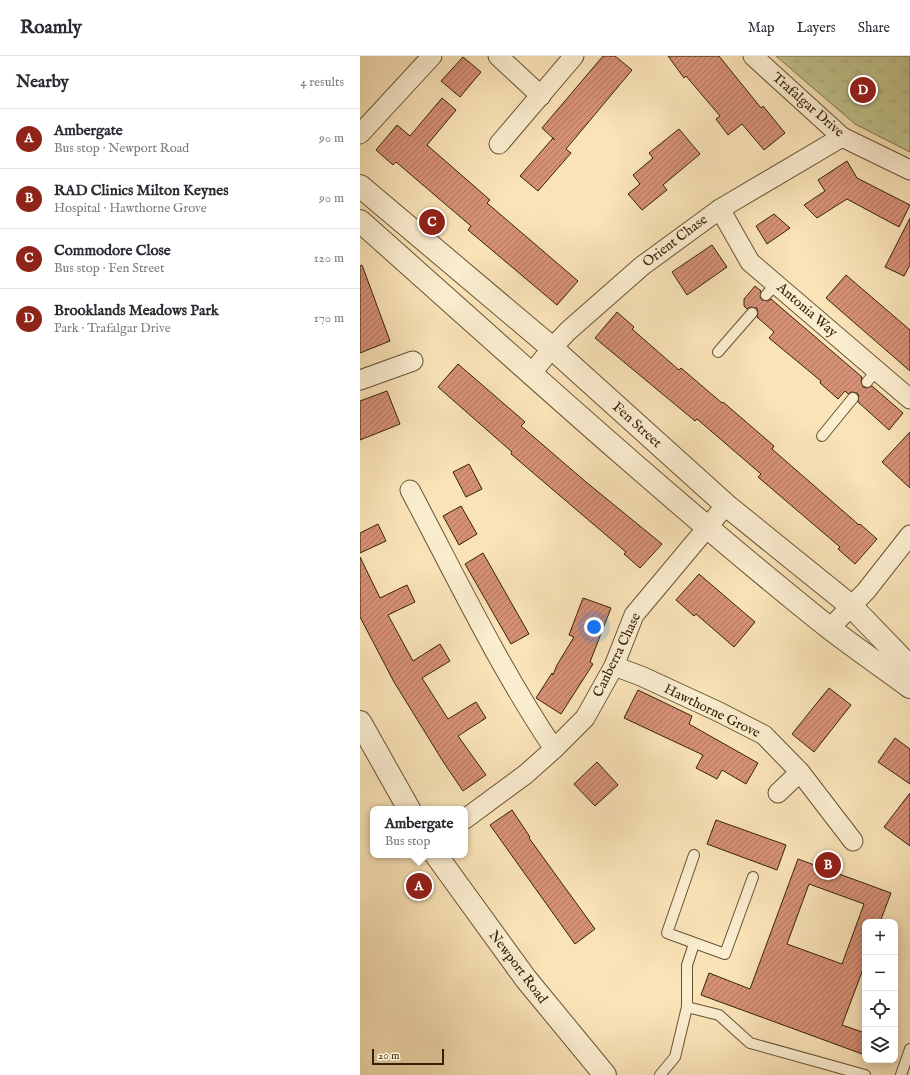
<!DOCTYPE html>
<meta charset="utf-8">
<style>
:root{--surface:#fff;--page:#f2f2f3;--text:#2b2b33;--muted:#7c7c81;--line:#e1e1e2;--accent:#8f2418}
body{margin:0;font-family:"IM FELL English",serif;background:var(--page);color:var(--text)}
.controls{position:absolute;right:12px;bottom:12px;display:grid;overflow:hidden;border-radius:8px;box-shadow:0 2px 10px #0003}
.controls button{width:36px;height:36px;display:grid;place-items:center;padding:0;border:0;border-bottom:1px solid var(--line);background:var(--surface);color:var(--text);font:20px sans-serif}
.scale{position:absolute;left:12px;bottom:10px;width:72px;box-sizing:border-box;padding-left:4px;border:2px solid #362307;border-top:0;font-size:11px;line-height:14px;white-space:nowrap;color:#362307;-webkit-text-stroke:3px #fbedd0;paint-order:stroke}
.you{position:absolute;left:234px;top:571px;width:14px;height:14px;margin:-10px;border:3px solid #fff;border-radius:50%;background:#1a73e8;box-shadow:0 0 0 6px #1a73e833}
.badge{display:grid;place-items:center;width:26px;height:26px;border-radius:50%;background:var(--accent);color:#fff;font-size:13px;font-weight:700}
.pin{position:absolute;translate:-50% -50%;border:2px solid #fff;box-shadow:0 1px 4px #0006}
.popup{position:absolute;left:10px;top:750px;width:98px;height:52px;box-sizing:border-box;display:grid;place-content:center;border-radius:8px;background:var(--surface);filter:drop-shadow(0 1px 3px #0005);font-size:13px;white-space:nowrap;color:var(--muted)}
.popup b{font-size:15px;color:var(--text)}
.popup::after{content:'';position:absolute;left:50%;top:100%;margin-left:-8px;border:8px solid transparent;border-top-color:var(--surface)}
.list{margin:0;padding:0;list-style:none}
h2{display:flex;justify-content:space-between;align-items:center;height:52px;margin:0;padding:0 16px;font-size:17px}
h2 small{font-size:13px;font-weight:400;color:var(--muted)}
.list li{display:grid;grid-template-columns:26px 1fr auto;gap:12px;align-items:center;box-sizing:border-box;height:60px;padding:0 16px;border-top:1px solid var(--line)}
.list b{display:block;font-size:15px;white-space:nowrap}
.list p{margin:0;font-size:13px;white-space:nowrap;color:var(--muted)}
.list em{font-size:13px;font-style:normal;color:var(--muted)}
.icon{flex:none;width:22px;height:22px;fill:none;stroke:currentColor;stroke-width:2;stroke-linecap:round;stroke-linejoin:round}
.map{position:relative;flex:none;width:550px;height:1019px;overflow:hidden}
header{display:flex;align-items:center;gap:24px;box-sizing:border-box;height:56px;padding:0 20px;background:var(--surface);border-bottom:1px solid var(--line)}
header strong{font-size:19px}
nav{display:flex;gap:22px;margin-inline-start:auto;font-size:14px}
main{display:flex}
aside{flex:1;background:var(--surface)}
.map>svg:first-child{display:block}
.park{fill:url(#park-tufts);stroke:#7c734a}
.building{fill:url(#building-hatch);stroke:#362307;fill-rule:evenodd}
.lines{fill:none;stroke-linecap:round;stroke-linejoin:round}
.service-casing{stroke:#675333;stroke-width:12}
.minor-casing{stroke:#675333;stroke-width:21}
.tertiary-casing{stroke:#675333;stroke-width:24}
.service{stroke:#fbedd0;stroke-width:10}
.minor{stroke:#fbedd0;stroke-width:19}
.tertiary{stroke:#fbedd0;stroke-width:22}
.labels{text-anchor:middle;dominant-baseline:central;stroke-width:3;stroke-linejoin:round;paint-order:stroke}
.street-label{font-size:14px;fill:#362307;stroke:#fbedd0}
</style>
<header>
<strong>Roamly</strong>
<nav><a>Map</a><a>Layers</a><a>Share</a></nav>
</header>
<main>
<aside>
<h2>Nearby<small>4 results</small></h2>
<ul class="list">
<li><span class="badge">A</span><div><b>Ambergate</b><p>Bus stop · Newport Road</p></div><em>90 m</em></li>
<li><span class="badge">B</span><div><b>RAD Clinics Milton Keynes</b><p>Hospital · Hawthorne Grove</p></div><em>90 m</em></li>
<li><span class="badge">C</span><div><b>Commodore Close</b><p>Bus stop · Fen Street</p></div><em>120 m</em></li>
<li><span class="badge">D</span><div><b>Brooklands Meadows Park</b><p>Park · Trafalgar Drive</p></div><em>170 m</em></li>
</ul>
</aside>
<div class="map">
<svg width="550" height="1019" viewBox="0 0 550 1019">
<defs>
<pattern id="park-tufts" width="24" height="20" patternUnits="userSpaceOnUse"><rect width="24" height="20" fill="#c1c38c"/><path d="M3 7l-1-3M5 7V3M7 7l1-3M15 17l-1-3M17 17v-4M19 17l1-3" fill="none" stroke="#a6a777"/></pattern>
<pattern id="building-hatch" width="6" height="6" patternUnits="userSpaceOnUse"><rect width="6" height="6" fill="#d69076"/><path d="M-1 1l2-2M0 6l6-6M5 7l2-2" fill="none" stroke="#ae755f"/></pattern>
</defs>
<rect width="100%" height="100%" fill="#f9e3b7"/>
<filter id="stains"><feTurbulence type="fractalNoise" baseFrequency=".005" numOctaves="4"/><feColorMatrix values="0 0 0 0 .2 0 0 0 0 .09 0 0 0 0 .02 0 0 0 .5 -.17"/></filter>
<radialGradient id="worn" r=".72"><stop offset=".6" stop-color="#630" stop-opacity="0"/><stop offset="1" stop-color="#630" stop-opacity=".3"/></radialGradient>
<path class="park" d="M 416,0 L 550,0 L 550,96 L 495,68 Z"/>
<g class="building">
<path d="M 243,0 L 255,0 L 272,14 L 206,93 L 211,97 L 178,135 L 160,120 L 193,82 L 195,84 L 182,72 Z"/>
<path d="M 308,0 L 359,0 L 401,52 L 403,50 L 425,77 L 404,94 L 382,68 L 368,79 L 356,63 L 360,60 L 326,20 L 324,22 Z"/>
<path d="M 103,1 L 121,16 L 100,41 L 81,25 Z"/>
<path d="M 82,42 L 96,54 L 67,89 L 130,144 L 127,147 L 218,225 L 197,249 L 108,174 L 111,170 L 36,106 L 33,109 L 16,94 L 37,69 L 50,80 Z"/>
<path d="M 319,73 L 340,98 L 303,129 L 307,134 L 282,154 L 268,138 L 280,128 L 273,119 L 293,102 L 289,97 Z"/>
<path d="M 487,105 L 497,122 L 550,149 L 539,171 L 487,143 L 457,162 L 444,149 L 465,135 L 458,124 Z"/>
<path d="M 414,158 L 430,172 L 407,188 L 396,170 Z"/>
<path d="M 550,162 L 550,209 L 544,220 L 525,211 Z"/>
<path d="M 352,189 L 367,211 L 327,239 L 312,216 Z"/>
<path d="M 2,209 L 30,285 L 0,297 L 0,210 Z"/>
<path d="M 486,219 L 550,274 L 550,315 L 466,242 Z"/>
<path d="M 395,230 L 401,235 L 400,241 L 402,244 L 408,245 L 411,243 L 502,321 L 501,325 L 503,331 L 506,332 L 512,330 L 543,357 L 529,374 L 498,346 L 499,340 L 497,337 L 491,336 L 488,338 L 485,335 L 478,343 L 460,327 L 461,325 L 409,282 L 414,276 L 397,261 L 398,258 L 397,252 L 390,251 L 387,253 L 384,250 L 384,243 Z"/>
<path d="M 257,256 L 274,271 L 272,273 L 319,314 L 321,312 L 362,347 L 363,346 L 414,390 L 412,393 L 499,469 L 500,468 L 517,483 L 495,508 L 478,493 L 480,491 L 398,421 L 401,418 L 337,363 L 335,365 L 235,282 Z"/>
<path d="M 98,308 L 165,366 L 161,370 L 226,426 L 302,488 L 280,512 L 264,498 L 266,496 L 151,398 L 152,396 L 78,331 Z"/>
<path d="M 27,335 L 40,368 L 0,384 L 0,345 Z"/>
<path d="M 550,376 L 550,432 L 522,406 Z"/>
<path d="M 109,408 L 122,433 L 106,441 L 93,416 Z"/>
<path d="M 101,450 L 117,478 L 99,489 L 83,460 Z"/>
<path d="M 18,468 L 26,485 L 0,497 L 0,477 Z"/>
<path d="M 123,497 L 169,578 L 151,588 L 105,508 Z"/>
<path d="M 0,501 L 20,542 L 47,529 L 55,546 L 28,559 L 53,605 L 80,588 L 90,605 L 62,622 L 88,663 L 116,646 L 126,662 L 98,680 L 126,719 L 103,735 L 84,707 L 34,626 L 0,561 Z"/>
<path d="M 339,518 L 395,566 L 374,591 L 336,558 L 334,560 L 316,544 Z"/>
<path d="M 223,542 L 251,552 L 230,606 L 233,608 L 201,658 L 176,642 L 192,617 L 193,619 L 197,609 L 214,581 L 209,579 Z"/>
<path d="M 469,632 L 491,649 L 454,696 L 432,678 Z"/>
<path d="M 278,634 L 332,660 L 329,668 L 398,707 L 386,728 L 362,714 L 357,723 L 336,712 L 343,699 L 264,662 Z"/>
<path d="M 535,682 L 550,693 L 550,728 L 518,706 Z"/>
<path d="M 237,706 L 258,729 L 235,750 L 214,728 Z"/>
<path d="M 550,737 L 550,790 L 524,771 Z"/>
<path d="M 152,754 L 170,781 L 169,782 L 235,873 L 215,888 L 130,769 Z"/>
<path d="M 356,764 L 426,789 L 417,814 L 347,788 Z"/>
<path d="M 438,803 L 531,837 L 520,866 L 505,866 L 505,908 L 482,969 L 505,977 L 505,999 L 341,939 L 349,917 L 390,933 ZM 449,828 L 504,848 L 482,908 L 427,888 Z"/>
</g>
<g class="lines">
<g class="service-casing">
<g id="service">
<path d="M 406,239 L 416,228"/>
<path d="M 358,296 L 392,257"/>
<path d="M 507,326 L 517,314"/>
<path d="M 462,380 L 493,342"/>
<path d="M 334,799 L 307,877 L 365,898 L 393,821"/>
<path d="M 327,951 L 359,959 L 390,987 L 505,1019"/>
<path d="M 300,1019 L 315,1001 L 327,951 L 327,909 L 334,888"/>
<path d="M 541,1019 L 550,993"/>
</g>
</g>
<g class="minor-casing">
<g id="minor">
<path d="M 138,0 L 181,40"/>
<path d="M 393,0 L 482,81 L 550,114"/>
<path d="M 0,78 L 72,0"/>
<path d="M 139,88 L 214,0"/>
<path d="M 360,153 L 390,206 L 550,343"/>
<path d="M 171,318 L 192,292 L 208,275 L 282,210 L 360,153 L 482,81"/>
<path d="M 0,324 L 53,305"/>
<path d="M 50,434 C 96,521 139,611 194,693"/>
<path d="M 470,572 L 506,535 L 550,479"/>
<path d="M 254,610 L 281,620 L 359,656 L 404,679 L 440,716 L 493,785"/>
<path d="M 418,737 L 440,716"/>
<path d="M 105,763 L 166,718 L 194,693 L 225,662 L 254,610 L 274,559 L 366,449"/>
</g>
</g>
<g class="tertiary-casing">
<g id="tertiary">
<path d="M 0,130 L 192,292 L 366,449 L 491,550 L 550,611"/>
<path d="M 0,165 C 154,302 307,442 468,571 C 495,592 523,611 550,631"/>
<path d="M 0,666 L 49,753"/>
<path d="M 76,799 L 166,923 L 245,1019"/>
</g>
</g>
<use href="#service" class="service"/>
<use href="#minor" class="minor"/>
<use href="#tertiary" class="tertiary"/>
</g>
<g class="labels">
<g class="street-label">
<text transform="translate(448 49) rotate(41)">Trafalgar Drive</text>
<text transform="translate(315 185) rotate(-37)">Orient Chase</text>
<text transform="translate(447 254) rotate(41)">Antonia Way</text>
<text transform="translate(277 369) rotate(42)">Fen Street</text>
<text transform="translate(257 599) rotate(-64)">Canberra Chase</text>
<text transform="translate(352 655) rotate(26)">Hawthorne Grove</text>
<text transform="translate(158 911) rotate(53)">Newport Road</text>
</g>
</g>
<rect width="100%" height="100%" filter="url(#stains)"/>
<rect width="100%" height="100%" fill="url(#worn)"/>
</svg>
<div class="controls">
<button>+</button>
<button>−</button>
<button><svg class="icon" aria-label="locate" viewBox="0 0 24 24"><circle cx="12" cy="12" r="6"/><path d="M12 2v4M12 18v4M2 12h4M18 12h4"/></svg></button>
<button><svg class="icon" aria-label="layers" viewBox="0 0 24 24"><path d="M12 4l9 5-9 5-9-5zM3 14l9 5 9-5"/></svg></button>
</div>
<div class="scale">20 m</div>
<div class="you"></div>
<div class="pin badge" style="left:59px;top:830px">A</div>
<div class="popup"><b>Ambergate</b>Bus stop</div>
<div class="pin badge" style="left:468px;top:809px">B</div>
<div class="pin badge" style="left:72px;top:166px">C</div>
<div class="pin badge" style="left:503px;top:34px">D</div>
</div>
</main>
